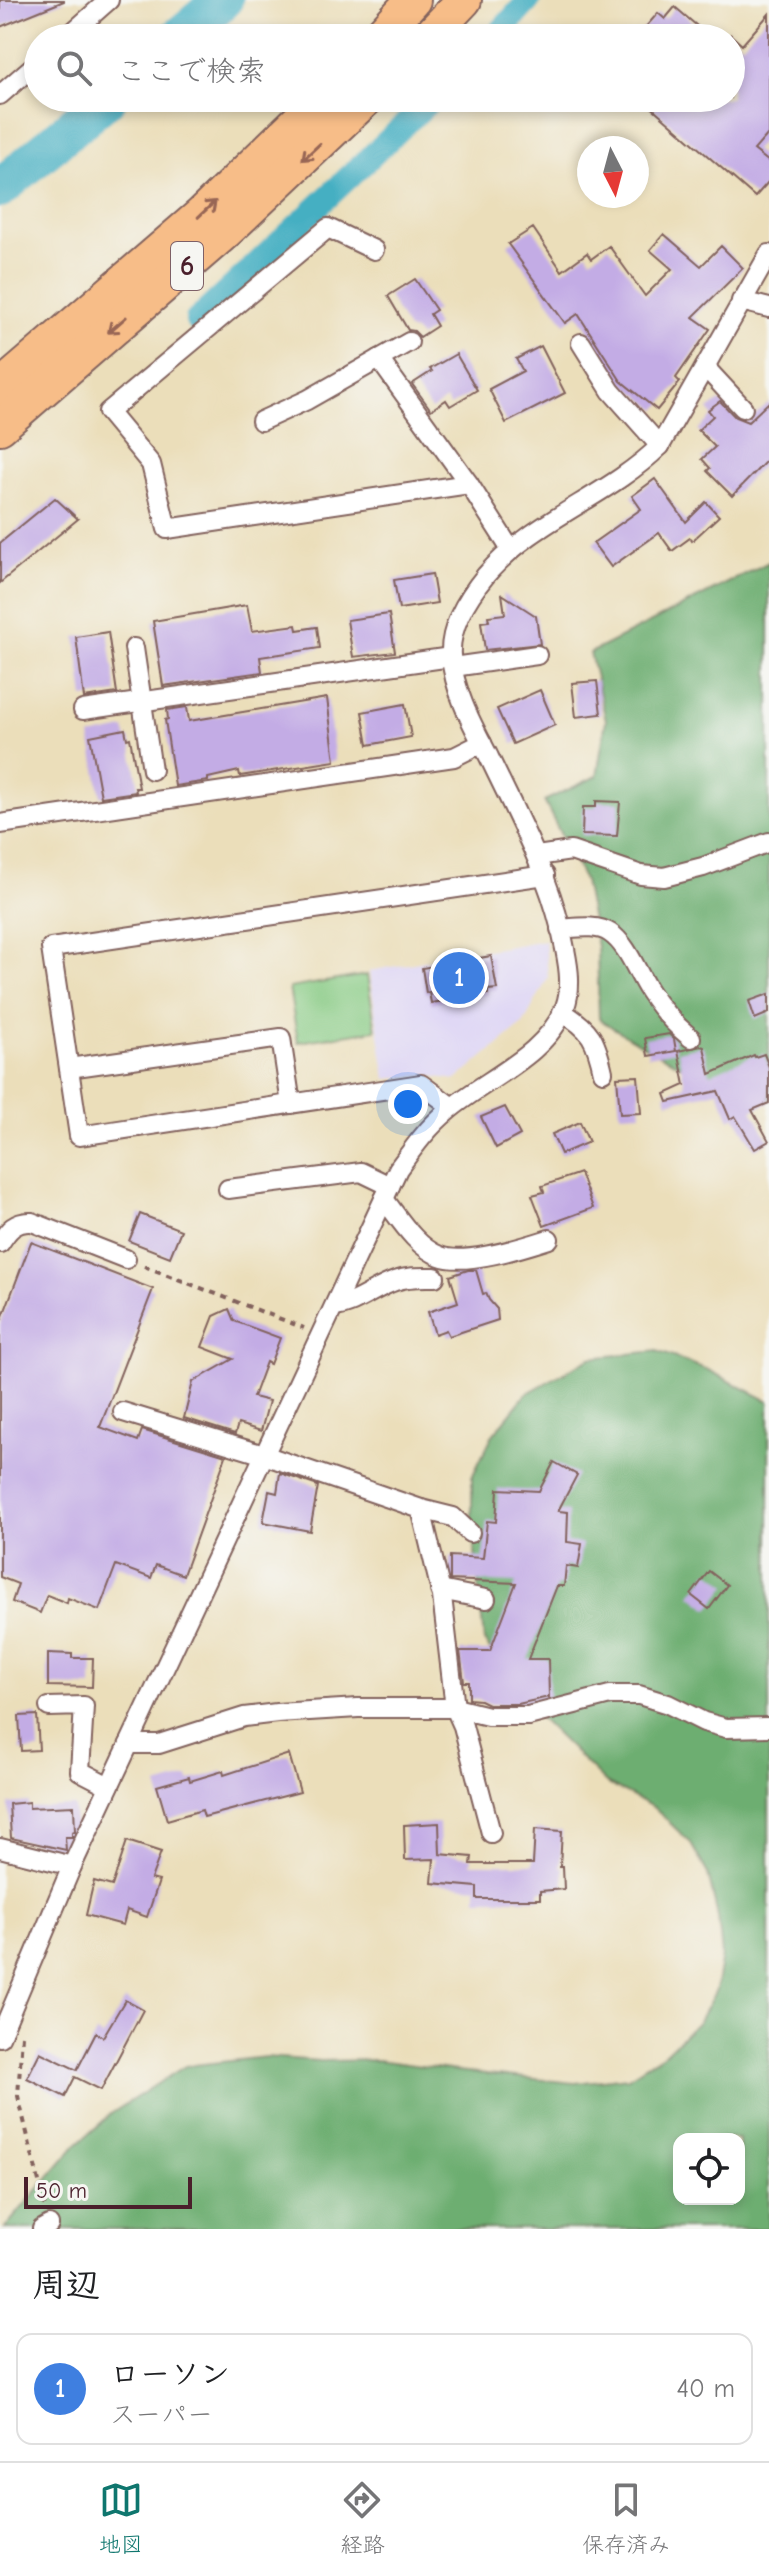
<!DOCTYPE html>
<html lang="ja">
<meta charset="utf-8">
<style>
:root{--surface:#fff;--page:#f2f2f2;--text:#202124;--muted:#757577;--line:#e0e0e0;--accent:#0f766e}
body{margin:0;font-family:"Comic Neue","Klee One",sans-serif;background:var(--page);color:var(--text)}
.controls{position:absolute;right:24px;bottom:24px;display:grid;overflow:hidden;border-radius:16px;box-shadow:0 4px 12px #0003}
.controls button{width:72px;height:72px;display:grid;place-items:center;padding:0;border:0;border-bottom:2px solid var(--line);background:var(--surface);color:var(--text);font:40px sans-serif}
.compass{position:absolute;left:577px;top:136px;width:72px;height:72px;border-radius:50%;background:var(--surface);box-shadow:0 4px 12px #0003;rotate:174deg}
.scale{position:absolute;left:24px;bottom:20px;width:168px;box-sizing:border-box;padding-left:8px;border:4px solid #4a1f2b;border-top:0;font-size:22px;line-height:28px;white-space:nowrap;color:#4a1f2b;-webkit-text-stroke:6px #f6f6f2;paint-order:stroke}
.you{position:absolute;left:408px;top:1104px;width:28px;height:28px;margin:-20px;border:6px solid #fff;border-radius:50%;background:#1a73e8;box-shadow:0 0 0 12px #1a73e833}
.badge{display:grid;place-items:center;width:52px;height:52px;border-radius:50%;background:var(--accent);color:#fff;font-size:26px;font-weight:700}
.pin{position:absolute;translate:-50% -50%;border:4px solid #fff;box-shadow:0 2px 8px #0006}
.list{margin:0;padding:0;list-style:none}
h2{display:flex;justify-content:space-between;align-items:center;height:104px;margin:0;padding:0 32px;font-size:34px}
h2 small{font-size:26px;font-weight:400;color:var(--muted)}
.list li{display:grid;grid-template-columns:52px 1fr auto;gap:24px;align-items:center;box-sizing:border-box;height:112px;margin:0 16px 16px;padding:0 16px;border:2px solid var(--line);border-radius:16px}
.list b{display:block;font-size:30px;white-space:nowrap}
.list p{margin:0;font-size:26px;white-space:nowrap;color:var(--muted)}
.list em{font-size:26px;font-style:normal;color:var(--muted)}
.icon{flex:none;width:44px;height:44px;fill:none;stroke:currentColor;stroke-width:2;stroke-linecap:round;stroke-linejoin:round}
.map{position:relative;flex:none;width:769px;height:2229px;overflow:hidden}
.search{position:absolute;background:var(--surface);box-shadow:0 4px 12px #0003;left:24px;right:24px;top:24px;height:88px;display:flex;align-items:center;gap:20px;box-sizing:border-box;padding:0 28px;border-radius:44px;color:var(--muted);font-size:30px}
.sheet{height:232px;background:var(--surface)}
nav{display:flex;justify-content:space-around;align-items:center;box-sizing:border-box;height:112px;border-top:2px solid var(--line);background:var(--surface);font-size:22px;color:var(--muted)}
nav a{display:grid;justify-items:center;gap:4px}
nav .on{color:var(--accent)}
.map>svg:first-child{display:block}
.built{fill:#ded5f5}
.green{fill:#87ca83;stroke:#687457;stroke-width:2}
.forest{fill:#6dae71;stroke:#5c664e;stroke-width:2;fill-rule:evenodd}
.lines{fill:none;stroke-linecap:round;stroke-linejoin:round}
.canal{stroke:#44afc2;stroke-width:24}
.river{stroke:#44afc2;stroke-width:40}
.building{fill:#c3ace5}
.street-casing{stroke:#82625d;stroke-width:22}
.highway-casing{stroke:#82625d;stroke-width:38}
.path{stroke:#82625d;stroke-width:4;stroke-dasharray:6 6;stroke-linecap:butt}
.street{stroke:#fff;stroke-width:18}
.highway{stroke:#f7bd88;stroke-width:34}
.oneway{stroke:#986655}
.labels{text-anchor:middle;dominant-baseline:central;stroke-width:6;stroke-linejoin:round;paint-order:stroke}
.shield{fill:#f6f6f2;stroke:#7e6067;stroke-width:2}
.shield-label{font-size:28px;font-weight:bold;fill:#4a1f2b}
</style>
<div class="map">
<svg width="769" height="2229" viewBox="0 0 769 2229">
<rect width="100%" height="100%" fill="#f6f6f2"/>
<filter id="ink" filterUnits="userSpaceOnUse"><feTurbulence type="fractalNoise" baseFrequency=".0125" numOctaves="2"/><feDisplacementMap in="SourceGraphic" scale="16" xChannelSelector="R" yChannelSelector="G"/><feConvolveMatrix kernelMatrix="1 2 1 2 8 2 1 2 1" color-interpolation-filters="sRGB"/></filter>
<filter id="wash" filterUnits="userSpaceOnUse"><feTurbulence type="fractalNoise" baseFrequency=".006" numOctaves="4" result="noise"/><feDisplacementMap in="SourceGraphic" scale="32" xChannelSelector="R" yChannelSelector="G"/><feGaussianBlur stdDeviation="1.8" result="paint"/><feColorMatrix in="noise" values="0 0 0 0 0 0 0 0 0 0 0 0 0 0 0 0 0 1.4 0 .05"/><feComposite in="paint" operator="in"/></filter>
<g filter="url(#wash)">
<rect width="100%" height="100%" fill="#ebdeba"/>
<path class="built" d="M 545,940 L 548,978 L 523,1024 L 456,1080 L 426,1075 L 386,1079 L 369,971 Z"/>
<path class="green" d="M 367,975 L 376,1030 L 298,1042 L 289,988 Z"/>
<g class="forest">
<path d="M 769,562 L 769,1099 C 702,1079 657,1056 599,1019 L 597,947 L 584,881 L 544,801 L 597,776 L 606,720 L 590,653 Z"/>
<path d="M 657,1351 L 708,1370 L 769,1401 L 769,2229 L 4,2229 L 76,2145 L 112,2113 L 185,2066 L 266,2057 L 320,2061 L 378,2060 L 457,2071 L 575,2083 L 628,2077 L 664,2054 L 699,2021 L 716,1990 L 722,1955 L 718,1917 L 708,1874 L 690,1842 L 653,1807 L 606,1783 L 525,1704 L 507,1673 L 484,1641 L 472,1521 L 472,1477 L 492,1436 L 526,1394 L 590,1358 ZM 679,2139 L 739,2139 L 739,2199 L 679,2199 Z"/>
</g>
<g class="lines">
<g class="canal">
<path d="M 495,38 L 529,0"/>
<path d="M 197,320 L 433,98"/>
</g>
<g class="river">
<path d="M 178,38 L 223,0"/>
<path d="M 0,188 L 107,98"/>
</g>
</g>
<g id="blocks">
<g class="building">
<path d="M 0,0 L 64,0 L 64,1 L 0,27 Z"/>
<path d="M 675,7 L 711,38 L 636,38 L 658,13 L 665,19 Z"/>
<path d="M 769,14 L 769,133 L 754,150 L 769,162 L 769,181 L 755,197 L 641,98 L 731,98 L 731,35 L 742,45 Z"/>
<path d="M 533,228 L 562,271 L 587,253 L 591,259 L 609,246 L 645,296 L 672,269 L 650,250 L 664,234 L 701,266 L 721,246 L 743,268 L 693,317 L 710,329 L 676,378 L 680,382 L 657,410 L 621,381 L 578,314 L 565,323 L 508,244 Z"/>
<path d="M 415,279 L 436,310 L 430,314 L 437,326 L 420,337 L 414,331 L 408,330 L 388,296 Z"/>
<path d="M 541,346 L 565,393 L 506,423 L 489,389 L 523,371 L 516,359 Z"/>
<path d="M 456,354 L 477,390 L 450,406 L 446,400 L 431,410 L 412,384 L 432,371 L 430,369 Z"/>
<path d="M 720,401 L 735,417 L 748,422 L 769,402 L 769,458 L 732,496 L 707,471 L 710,468 L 702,459 L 715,447 L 698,430 L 713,416 L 708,410 Z"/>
<path d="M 655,479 L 686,522 L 706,502 L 719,516 L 692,541 L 690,538 L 672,551 L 659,533 L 611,567 L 593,543 L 641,509 L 632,496 Z"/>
<path d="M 55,498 L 78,519 L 0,583 L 0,543 Z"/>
<path d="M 432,574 L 437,603 L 399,609 L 394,580 Z"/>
<path d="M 502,594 L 536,616 L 540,644 L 485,650 L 481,622 L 489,621 L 488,616 L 505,614 Z"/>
<path d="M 247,605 L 252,631 L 296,625 L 297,630 L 317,627 L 320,648 L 260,657 L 262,672 L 163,686 L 153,621 Z"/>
<path d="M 389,614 L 395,652 L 353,657 L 347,620 Z"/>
<path d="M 108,632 L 117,693 L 84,698 L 76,637 Z"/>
<path d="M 597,681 L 601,714 L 576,717 L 572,683 Z"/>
<path d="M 540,690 L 555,725 L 513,744 L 497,709 Z"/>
<path d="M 327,698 L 335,761 L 240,776 L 239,771 L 208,778 L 208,781 L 175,786 L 165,720 L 168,719 L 167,710 L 187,707 L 189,721 Z"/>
<path d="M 405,704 L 411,737 L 368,745 L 362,712 Z"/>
<path d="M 125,729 L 127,739 L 130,738 L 139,788 L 135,788 L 136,792 L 101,797 L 90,736 Z"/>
<path d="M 596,801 L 620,802 L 617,836 L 582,835 L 583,807 L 596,807 Z"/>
<path d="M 491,956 L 497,989 L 488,990 L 488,994 L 431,1003 L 429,992 L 426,993 L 422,968 Z"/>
<path d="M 769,994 L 769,1013 L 755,1019 L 749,1001 Z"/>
<path d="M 669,1034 L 674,1039 L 676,1051 L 648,1056 L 645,1038 Z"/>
<path d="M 701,1046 L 704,1047 L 710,1074 L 754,1055 L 755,1057 L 764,1054 L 769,1067 L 769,1103 L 752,1110 L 769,1141 L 755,1149 L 735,1116 L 730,1119 L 718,1091 L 668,1102 L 665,1094 L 685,1085 L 678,1051 Z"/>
<path d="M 638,1076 L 641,1113 L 620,1114 L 617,1077 Z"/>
<path d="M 505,1107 L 520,1135 L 496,1148 L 481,1117 Z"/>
<path d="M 580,1122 L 589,1142 L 561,1154 L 552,1134 Z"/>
<path d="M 580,1173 L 593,1208 L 544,1226 L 532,1195 L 544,1192 L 542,1186 Z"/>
<path d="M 140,1214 L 181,1230 L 170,1257 L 129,1241 Z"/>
<path d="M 31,1242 L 153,1289 L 100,1427 L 138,1441 L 142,1430 L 226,1456 L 183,1575 L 156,1565 L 151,1578 L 116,1565 L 99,1610 L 68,1598 L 67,1603 L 47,1595 L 40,1613 L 12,1602 L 18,1584 L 0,1577 L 0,1324 Z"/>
<path d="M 468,1270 L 476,1270 L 483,1294 L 486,1293 L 489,1300 L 497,1309 L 498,1320 L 449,1336 L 446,1330 L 435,1334 L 428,1312 L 458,1302 L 450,1276 Z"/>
<path d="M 229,1309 L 234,1321 L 280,1338 L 270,1364 L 266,1362 L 253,1397 L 269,1401 L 261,1431 L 238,1424 L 235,1434 L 184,1418 L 193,1382 L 233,1359 L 202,1347 L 214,1316 Z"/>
<path d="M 554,1462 L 577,1475 L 558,1511 L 568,1512 L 567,1542 L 582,1544 L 578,1568 L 566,1566 L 564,1586 L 557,1586 L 528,1659 L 548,1659 L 549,1697 L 518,1704 L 488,1704 L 480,1700 L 469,1699 L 469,1682 L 464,1682 L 460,1651 L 490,1651 L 516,1583 L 450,1580 L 450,1556 L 483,1558 L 487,1521 L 496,1522 L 498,1489 L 539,1491 Z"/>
<path d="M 280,1473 L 318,1486 L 310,1531 L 263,1522 L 269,1491 L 277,1493 Z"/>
<path d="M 709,1571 L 727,1585 L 709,1609 L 691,1595 Z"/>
<path d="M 48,1653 L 72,1654 L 72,1658 L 93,1658 L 92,1687 L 48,1686 Z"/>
<path d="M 37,1715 L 39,1750 L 21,1751 L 19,1716 Z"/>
<path d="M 289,1754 L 300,1792 L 204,1817 L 202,1810 L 167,1820 L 157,1786 L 189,1777 L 190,1781 L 223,1771 L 224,1775 Z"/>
<path d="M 29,1802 L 29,1808 L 74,1806 L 75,1831 L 72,1832 L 72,1837 L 65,1837 L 66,1850 L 11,1838 L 9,1804 Z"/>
<path d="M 439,1823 L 440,1854 L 472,1857 L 471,1864 L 533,1864 L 535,1829 L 562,1831 L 560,1867 L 563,1867 L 564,1889 L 540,1891 L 540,1899 L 477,1899 L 477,1887 L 432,1883 L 434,1859 L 405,1860 L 404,1825 Z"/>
<path d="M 127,1841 L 161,1852 L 151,1879 L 159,1881 L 147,1917 L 127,1910 L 123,1925 L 86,1915 L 94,1881 L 112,1886 Z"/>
<path d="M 125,2000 L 143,2010 L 101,2090 L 75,2077 L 65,2097 L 27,2078 L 40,2052 L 77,2070 L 96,2033 L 103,2037 Z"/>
</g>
</g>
</g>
<g filter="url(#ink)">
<use href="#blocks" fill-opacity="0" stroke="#82625d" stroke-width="2"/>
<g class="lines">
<g class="street-casing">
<g id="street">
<path d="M 66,38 L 109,0"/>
<path d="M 0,95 L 38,62"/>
<path d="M 374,250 L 328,228 L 108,412 L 151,464 L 167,529 L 469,484"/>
<path d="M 741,301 L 769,308"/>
<path d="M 581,343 L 611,391 L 660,446"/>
<path d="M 379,359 L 469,484 L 511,550"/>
<path d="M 705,367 L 743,408"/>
<path d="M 261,421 L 307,400 L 409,342"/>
<path d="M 134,648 L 152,770"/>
<path d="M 453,667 L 537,655"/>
<path d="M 83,710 L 451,657"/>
<path d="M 0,824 L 454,757 L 482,743"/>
<path d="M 537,856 L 571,851 L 641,875 L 664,877 L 703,867 L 769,842"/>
<path d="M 560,929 C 576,928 597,924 610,933 C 628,945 637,973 649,991 C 660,1008 675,1025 691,1038"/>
<path d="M 562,1012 C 591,1029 596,1040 603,1072"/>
<path d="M 69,1068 L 281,1038 L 291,1104"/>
<path d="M 452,1107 L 421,1084 L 79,1136 L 51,948 L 545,875"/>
<path d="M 228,1189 L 361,1172 L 390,1186"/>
<path d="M 384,1199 C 399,1218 416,1247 440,1256 C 465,1266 524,1247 549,1239"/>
<path d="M 0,1243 C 8,1230 15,1221 32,1222 L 126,1259"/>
<path d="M 334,1307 C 356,1305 374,1288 395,1281 C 409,1276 422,1277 435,1277"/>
<path d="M 123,1412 L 264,1455 L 421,1509 L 442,1596 L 455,1708 L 463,1726 L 491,1833"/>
<path d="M 421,1509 L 453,1517 L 470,1533"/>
<path d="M 440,1590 L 486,1599"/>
<path d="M 49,1707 L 84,1706 L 80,1771 L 109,1786"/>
<path d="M 129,1744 L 159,1744 L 244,1717 L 277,1713 L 358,1708 L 455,1708 L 488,1716 L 528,1716 L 610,1695 L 639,1695 L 668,1704 L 704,1722 L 726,1728 L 769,1727"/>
<path d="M 0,1848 L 72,1866"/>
<path d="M 0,2037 L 72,1866 L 398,1169 C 414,1147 428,1127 449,1110 C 487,1078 546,1056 565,1007 C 574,983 566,954 561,930 C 546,868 516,814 489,757 C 473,726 454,692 451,656 C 449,626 468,597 486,575 C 534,519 608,497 660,446 L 769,254"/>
<path d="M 42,2229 L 49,2225"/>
</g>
</g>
<g class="highway-casing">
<g id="highway">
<path d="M 378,38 L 413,0"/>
<path d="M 428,38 L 464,0"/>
<path d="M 0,388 L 201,215 L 322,98"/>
<path d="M 0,427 L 224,233 L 367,98"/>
</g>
</g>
<g class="path">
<path d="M 144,1266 L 304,1328"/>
<path d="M 22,2035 L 18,2096 L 45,2207"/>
</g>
<use href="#street" class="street"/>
<use href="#highway" class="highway"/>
</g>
<defs><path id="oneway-shaft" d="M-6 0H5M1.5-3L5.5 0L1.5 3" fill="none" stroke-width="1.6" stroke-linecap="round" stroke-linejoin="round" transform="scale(2)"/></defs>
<g class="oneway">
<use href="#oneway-shaft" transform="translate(311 152) rotate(137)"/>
<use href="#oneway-shaft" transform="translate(207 209) rotate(-43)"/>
<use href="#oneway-shaft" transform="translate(117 325) rotate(139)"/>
</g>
</g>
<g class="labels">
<rect class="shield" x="171" y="242" width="32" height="48" rx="6"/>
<g class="shield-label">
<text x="187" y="266">6</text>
</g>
</g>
</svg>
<div class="controls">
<button><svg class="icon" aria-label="locate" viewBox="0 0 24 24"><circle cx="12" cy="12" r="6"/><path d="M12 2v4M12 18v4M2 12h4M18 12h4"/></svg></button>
</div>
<svg class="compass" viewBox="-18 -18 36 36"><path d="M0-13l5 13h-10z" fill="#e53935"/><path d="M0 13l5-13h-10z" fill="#757577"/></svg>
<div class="scale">50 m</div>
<div class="you"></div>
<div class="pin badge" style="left:459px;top:978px;background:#3f7fe0">1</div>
<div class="search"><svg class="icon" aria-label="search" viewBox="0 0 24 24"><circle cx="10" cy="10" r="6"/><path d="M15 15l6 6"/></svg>ここで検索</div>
</div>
<section class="sheet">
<h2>周辺<small></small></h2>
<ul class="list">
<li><span class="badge" style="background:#3f7fe0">1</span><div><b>ローソン</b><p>スーパー</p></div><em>40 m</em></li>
</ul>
</section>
<nav>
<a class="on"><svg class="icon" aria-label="map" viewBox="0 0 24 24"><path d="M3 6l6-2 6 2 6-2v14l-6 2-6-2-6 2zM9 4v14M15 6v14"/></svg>地図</a>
<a><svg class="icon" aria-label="directions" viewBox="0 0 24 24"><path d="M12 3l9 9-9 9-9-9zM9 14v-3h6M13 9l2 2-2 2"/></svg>経路</a>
<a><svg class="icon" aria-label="saved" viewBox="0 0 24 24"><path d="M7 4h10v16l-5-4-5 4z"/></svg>保存済み</a>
</nav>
